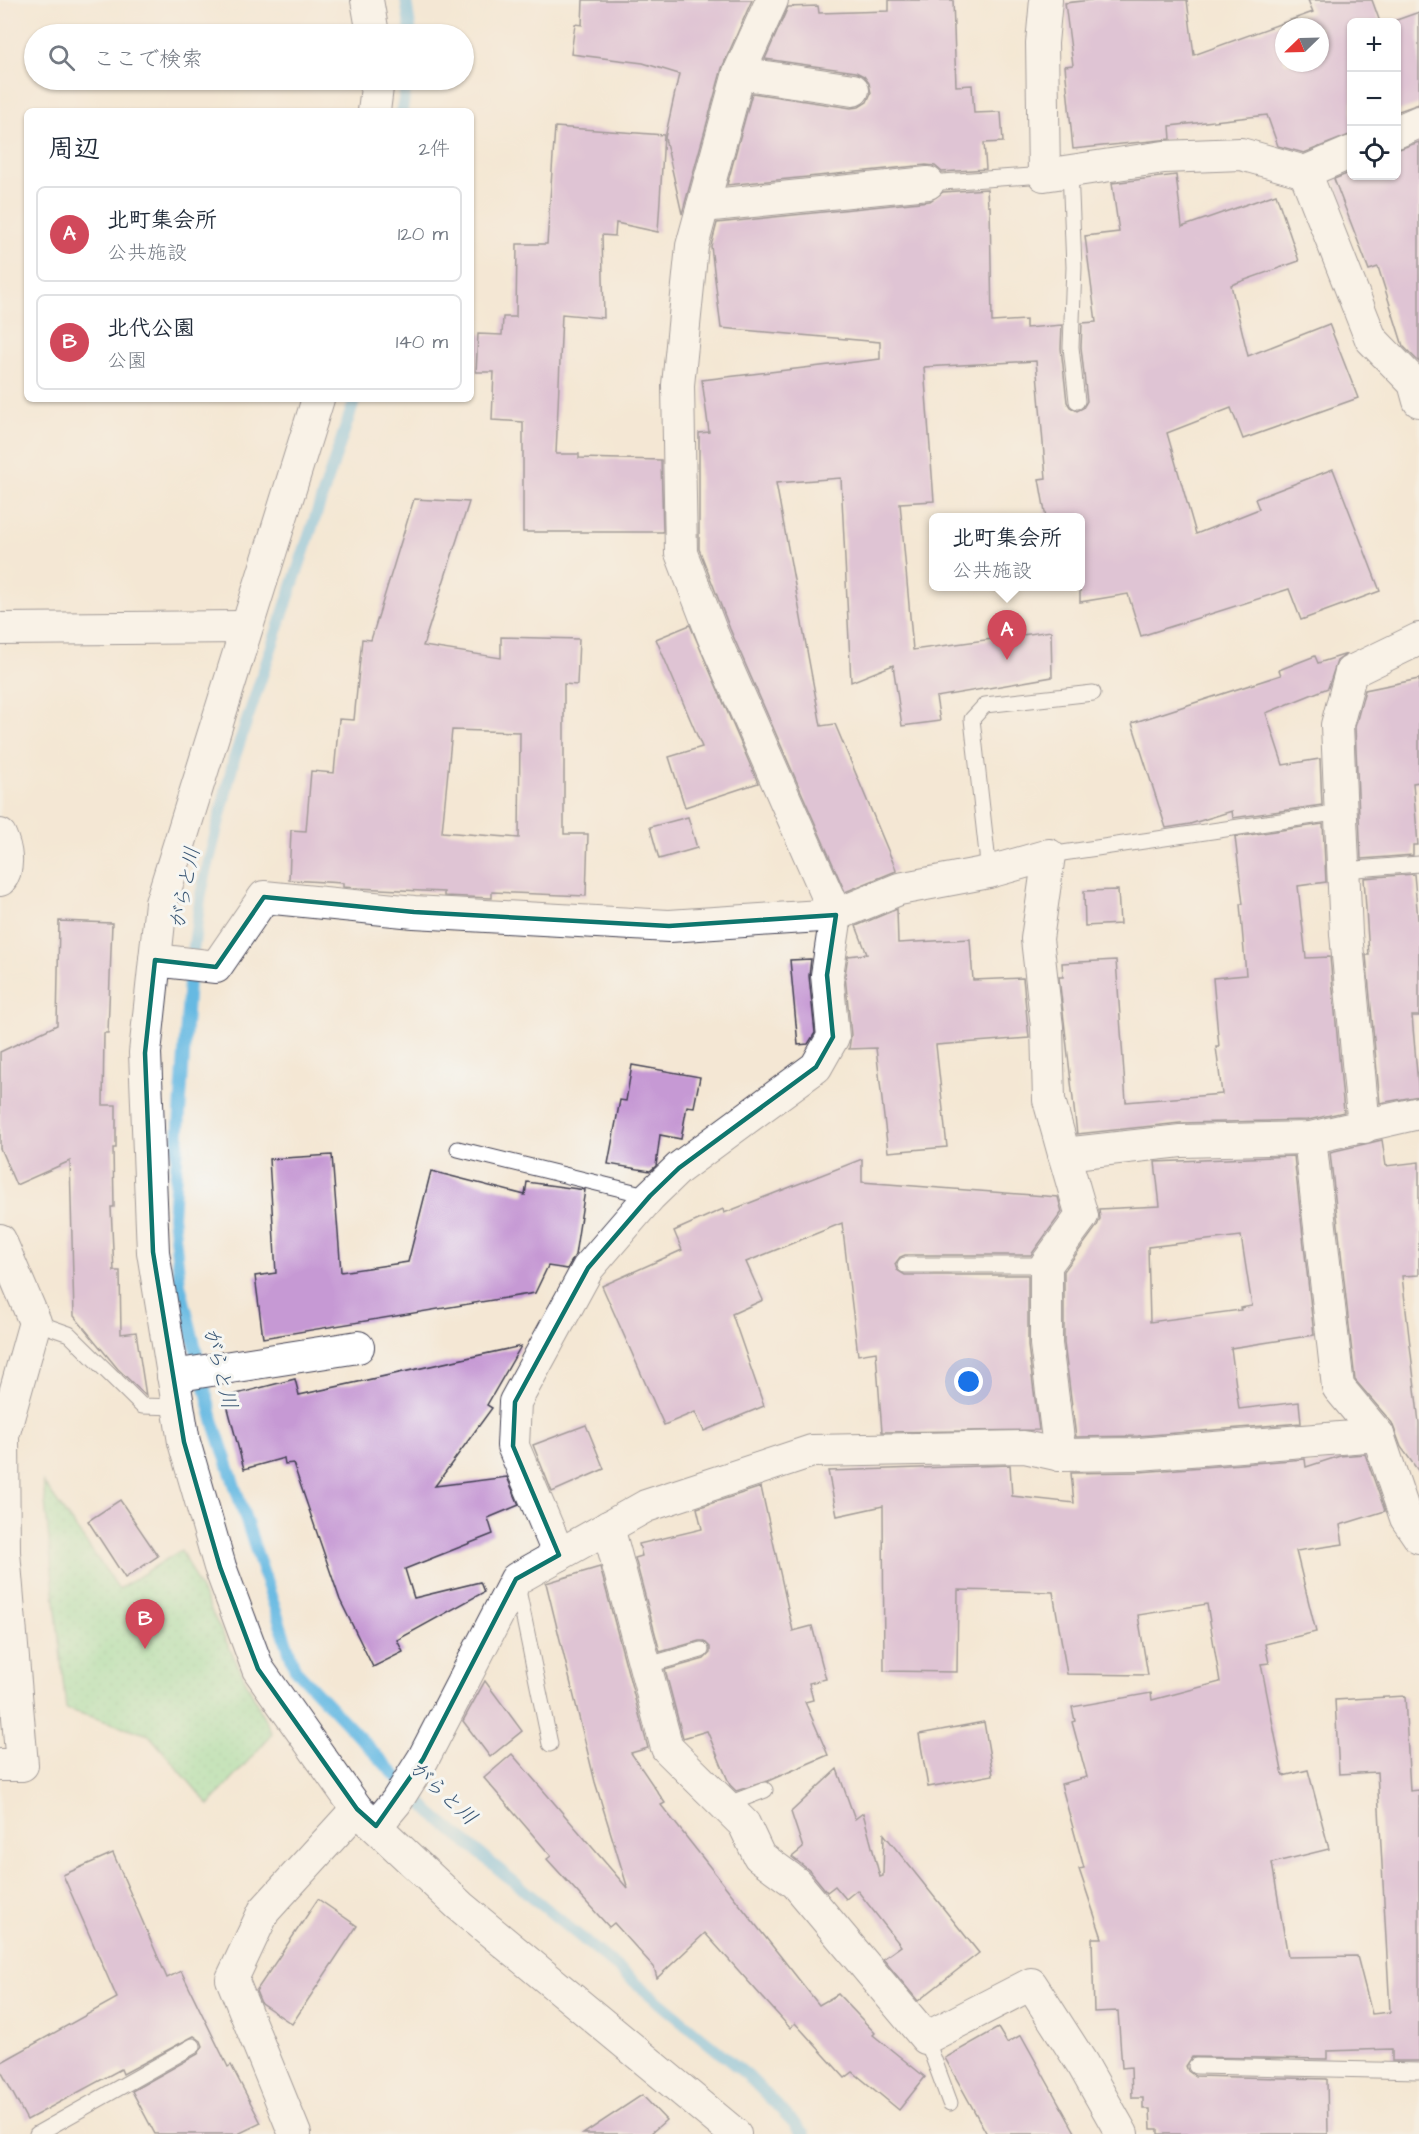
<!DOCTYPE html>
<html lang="ja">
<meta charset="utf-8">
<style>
:root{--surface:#fff;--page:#f2f2f3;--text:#1f2937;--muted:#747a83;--line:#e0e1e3;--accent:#d1495b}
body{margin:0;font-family:"Architects Daughter","Klee One",sans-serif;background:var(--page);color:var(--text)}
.controls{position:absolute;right:18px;top:18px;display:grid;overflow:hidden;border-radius:9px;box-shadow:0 2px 4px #0004}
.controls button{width:54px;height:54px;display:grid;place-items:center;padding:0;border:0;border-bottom:2px solid var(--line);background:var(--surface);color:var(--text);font:30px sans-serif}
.compass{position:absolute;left:1275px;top:18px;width:54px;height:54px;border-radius:50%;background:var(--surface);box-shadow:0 2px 4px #0004;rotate:247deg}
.you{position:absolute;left:969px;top:1382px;width:21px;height:21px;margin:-15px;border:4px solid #fff;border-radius:50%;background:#1a73e8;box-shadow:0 0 0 9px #1a73e833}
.badge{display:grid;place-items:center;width:39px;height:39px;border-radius:50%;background:var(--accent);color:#fff;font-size:20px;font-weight:700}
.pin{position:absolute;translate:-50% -50px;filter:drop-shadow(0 2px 3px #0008)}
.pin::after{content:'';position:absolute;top:32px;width:21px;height:18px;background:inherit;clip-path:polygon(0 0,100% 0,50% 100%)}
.popup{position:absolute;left:929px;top:513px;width:156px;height:78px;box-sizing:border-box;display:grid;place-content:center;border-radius:9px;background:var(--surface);filter:drop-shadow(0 2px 4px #0005);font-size:20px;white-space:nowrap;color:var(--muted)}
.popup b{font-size:22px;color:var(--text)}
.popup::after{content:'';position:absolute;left:50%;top:100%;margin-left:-12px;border:12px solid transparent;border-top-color:var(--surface)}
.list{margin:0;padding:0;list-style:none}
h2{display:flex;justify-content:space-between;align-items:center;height:78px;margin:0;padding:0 24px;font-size:26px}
h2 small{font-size:20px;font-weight:400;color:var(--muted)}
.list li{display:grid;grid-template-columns:39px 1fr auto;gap:18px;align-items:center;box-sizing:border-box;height:96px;margin:0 12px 12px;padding:0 12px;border:2px solid var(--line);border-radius:9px}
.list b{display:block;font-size:22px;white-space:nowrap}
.list p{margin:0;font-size:20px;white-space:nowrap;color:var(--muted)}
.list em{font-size:20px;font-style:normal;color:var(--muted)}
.icon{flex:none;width:33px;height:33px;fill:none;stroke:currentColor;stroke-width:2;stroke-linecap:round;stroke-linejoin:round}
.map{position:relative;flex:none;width:1419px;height:2134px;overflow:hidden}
.search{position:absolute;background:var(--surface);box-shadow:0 2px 4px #0004;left:24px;top:24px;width:450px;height:66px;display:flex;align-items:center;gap:15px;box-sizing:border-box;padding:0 21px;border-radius:33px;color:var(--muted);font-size:22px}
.panel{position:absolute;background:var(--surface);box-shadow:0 2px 4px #0004;left:24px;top:108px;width:450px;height:294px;border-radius:9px}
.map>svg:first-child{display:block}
.green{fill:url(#green-dots);stroke:#59806c;stroke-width:1.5}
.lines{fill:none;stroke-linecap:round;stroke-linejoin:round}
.stream{stroke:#66b9e2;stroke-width:12}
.building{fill:#c699d4;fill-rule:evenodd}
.lane-casing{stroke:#424052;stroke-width:17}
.street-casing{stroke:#424052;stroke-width:34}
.lane{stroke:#fff;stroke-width:15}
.street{stroke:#fff;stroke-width:32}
.marked{fill:none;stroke:#0f766e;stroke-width:4.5;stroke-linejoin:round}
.labels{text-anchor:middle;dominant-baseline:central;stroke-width:6;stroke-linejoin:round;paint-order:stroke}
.water-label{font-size:21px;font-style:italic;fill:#3a5775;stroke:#f6f6f2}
</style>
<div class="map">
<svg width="1419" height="2134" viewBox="0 0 1419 2134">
<defs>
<pattern id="green-dots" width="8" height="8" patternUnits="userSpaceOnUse" patternTransform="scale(1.5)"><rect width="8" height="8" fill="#90de9c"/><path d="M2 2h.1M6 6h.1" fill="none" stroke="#7cbe87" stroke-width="1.8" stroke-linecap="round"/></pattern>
</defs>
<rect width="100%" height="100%" fill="#f6f6f2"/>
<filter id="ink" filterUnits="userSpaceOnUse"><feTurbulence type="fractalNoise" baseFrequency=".0167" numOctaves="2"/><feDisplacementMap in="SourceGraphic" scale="12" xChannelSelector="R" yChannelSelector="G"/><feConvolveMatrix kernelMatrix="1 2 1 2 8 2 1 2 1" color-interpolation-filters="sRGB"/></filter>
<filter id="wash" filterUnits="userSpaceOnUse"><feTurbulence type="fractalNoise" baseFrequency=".008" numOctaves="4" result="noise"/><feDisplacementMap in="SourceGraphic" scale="24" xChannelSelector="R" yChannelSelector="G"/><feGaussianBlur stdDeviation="1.35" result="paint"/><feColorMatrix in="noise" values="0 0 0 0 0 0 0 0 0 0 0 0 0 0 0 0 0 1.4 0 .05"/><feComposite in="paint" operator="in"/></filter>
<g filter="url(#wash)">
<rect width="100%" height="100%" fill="#f4e7d4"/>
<path class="green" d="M 43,1482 L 119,1589 L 181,1550 L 272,1734 L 209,1805 L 149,1735 L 66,1709 Z"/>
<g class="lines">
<g class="stream">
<path d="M 406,0 L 411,34"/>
<path d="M 402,111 L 407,80"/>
<path d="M 355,399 L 234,759 L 201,893 L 189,981 L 173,1216 L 180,1284 L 213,1420 L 295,1669 L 431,1813 L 748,2076 L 805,2134"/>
</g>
</g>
<g id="blocks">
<g class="building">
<path d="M 583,0 L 752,0 L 722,68 L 682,214 L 665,138 L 679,74 L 643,63 L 571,54 L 575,24 L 582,25 Z"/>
<path d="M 889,0 L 953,0 L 956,86 L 972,85 L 974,113 L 1001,112 L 1003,142 L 984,143 L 986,169 L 942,172 L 935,166 L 926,165 L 727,185 L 752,93 L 851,108 L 859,107 L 867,102 L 871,93 L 869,83 L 864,76 L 856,72 L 765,59 L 788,7 L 818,6 L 819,13 L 889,11 Z"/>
<path d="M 1091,0 L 1187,0 L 1194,55 L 1313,12 L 1308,0 L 1372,0 L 1380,22 L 1352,22 L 1352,134 L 1304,153 L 1278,146 L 1267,115 L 1170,126 L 1171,139 L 1073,149 L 1065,66 L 1073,65 L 1065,3 ZM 1284,27 L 1320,27 L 1320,63 L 1284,63 Z"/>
<path d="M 1419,12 L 1419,104 L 1396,112 L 1396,22 L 1391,22 Z"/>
<path d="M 555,127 L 664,135 L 658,232 L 616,223 L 615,236 L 602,235 L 604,318 L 562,314 L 556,454 L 579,454 L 579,458 L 661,460 L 663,532 L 523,532 L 523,422 L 492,420 L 494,372 L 476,372 L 478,334 L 502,335 L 503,317 L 516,317 L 517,244 L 547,244 Z"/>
<path d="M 1419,142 L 1419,362 L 1403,346 L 1378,267 L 1369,270 L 1334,179 L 1352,172 L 1352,176 L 1396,176 L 1396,150 Z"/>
<path d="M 1176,175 L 1182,227 L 1276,194 L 1299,261 L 1231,285 L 1248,356 L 1329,324 L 1358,398 L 1243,439 L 1231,408 L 1167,433 L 1196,534 L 1259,509 L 1255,499 L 1333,469 L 1380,591 L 1301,620 L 1289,589 L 1141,636 L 1128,594 L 1080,602 L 1080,518 L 1046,518 L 1039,479 L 1046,478 L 1036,361 L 924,367 L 934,501 L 900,503 L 913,650 L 1051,631 L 1052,677 L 936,697 L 940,721 L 902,726 L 893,665 L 851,682 L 841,478 L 776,483 L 821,726 L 835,724 L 895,867 L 896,871 L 845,892 L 730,629 L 699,549 L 699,433 L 709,432 L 702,380 L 880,359 L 880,342 L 721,328 L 711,246 L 717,223 L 930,201 L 943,192 L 987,189 L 988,206 L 990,206 L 992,322 L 1026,320 L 1026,328 L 1062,325 L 1061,348 L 1067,402 L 1070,407 L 1077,411 L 1083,408 L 1087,401 L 1081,347 L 1082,323 L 1096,322 L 1085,236 L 1119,232 L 1112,183 Z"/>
<path d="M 414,499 L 469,502 L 423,646 L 501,658 L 501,637 L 579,639 L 577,685 L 564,684 L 564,834 L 588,834 L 586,896 L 492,892 L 492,898 L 444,896 L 444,892 L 357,888 L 343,887 L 343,883 L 289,880 L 291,830 L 306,831 L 311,771 L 334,773 L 339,719 L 354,720 L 362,639 L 371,640 ZM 452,730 L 520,732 L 519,838 L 442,832 Z"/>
<path d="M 690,625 L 758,783 L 685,807 L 669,757 L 702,747 L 656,639 Z"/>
<path d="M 1347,654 L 1337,661 L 1328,688 L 1266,713 L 1283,765 L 1320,759 L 1322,805 L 1233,818 L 1232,811 L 1190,824 L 1166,828 L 1132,723 L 1281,675 L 1279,670 L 1315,656 L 1318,663 Z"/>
<path d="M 1419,679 L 1419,782 L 1413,783 L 1418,845 L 1413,845 L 1413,855 L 1361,859 L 1355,727 L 1365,690 Z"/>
<path d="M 688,817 L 697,848 L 659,859 L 650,827 Z"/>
<path d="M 1323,824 L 1326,882 L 1298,886 L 1306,958 L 1330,957 L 1344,1112 L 1308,1120 L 1180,1123 L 1077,1134 L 1059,977 L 1063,977 L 1062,963 L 1116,960 L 1126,1102 L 1222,1094 L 1216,1047 L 1219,1047 L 1213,978 L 1246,975 L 1240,904 L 1243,904 L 1235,837 Z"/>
<path d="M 1414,874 L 1419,931 L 1419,1016 L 1412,1016 L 1419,1096 L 1380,1103 L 1366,955 L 1369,955 L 1364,878 Z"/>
<path d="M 1118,890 L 1120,924 L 1085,926 L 1084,891 Z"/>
<path d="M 897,909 L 898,943 L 970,939 L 973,980 L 1023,978 L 1029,1038 L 936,1045 L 947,1147 L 888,1152 L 876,1048 L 849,1049 L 851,1035 L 845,975 L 848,956 L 867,954 L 856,926 Z"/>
<path d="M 59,921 L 112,923 L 108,1033 L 104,1033 L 103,1105 L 116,1105 L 116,1148 L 113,1148 L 114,1207 L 111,1207 L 114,1271 L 120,1271 L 121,1334 L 136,1332 L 146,1396 L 118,1369 L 74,1316 L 70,1161 L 16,1185 L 0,1148 L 0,1052 L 57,1025 Z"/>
<path d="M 811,959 L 809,976 L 815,1033 L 808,1044 L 798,1045 L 790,960 Z"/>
<path d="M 632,1065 L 700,1077 L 694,1107 L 687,1106 L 681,1139 L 660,1135 L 656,1166 L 650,1171 L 608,1164 L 620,1100 L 626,1101 Z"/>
<path d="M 1382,1140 L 1386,1166 L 1419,1162 L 1419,1275 L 1402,1276 L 1419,1423 L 1419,1472 L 1401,1447 L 1392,1423 L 1355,1380 L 1330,1152 Z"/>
<path d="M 332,1155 L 341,1272 L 408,1262 L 431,1171 L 525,1195 L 527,1182 L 585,1190 L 575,1255 L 567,1269 L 548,1266 L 535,1293 L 263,1338 L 255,1276 L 276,1273 L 269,1159 Z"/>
<path d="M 1294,1156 L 1314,1335 L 1231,1348 L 1239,1409 L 1299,1402 L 1301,1423 L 1138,1436 L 1076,1437 L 1064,1343 L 1064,1271 L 1097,1226 L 1100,1219 L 1099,1209 L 1160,1206 L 1155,1162 ZM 1241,1236 L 1252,1306 L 1240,1308 L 1241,1310 L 1150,1322 L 1148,1247 Z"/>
<path d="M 862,1159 L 862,1182 L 1058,1197 L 1062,1212 L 1031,1255 L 905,1255 L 900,1257 L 895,1264 L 897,1270 L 905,1275 L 1028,1275 L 1028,1346 L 1039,1430 L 882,1432 L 876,1352 L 858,1355 L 842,1223 L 746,1262 L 763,1300 L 732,1314 L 764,1406 L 704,1431 L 695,1412 L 664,1425 L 602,1286 L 682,1250 L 674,1231 L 723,1209 L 724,1213 Z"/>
<path d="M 521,1346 L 487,1405 L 492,1408 L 435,1486 L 507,1477 L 519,1505 L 488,1518 L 493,1534 L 405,1569 L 414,1598 L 480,1582 L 484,1592 L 397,1640 L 403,1652 L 373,1667 L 340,1600 L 293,1463 L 285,1464 L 284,1458 L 244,1469 L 225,1397 L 295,1379 L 299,1395 Z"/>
<path d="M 586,1425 L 604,1469 L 552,1492 L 533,1445 Z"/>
<path d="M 1365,1454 L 1385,1511 L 1340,1525 L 1343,1544 L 1296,1551 L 1316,1632 L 1265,1644 L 1269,1663 L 1261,1664 L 1283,1776 L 1308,1770 L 1329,1849 L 1272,1863 L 1288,1957 L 1357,1956 L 1372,2014 L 1390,2012 L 1377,1772 L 1339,1774 L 1335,1700 L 1405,1696 L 1410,1791 L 1419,1790 L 1419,2061 L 1392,2061 L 1392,2049 L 1327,2051 L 1327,2059 L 1192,2057 L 1186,2066 L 1188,2071 L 1195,2076 L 1327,2079 L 1328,2134 L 1158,2134 L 1158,2129 L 1151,2129 L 1150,2109 L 1143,2109 L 1143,2098 L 1132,2098 L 1131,2067 L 1122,2068 L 1118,2011 L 1094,2012 L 1092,1938 L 1102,1938 L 1079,1869 L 1084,1868 L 1061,1784 L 1087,1777 L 1072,1722 L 1075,1721 L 1072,1707 L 1151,1693 L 1152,1700 L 1220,1682 L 1207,1604 L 1138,1615 L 1148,1675 L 1067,1674 L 1053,1592 L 958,1590 L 957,1672 L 884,1671 L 883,1506 L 837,1516 L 828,1471 L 1010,1465 L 1012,1496 L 1074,1503 L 1071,1473 L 1140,1472 L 1305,1459 L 1306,1467 L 1340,1456 Z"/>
<path d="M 761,1487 L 793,1631 L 812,1626 L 826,1679 L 809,1683 L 813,1700 L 805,1702 L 828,1755 L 768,1781 L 736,1791 L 730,1785 L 707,1731 L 683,1738 L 665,1670 L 704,1659 L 710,1653 L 710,1647 L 704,1641 L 699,1641 L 660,1652 L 635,1558 L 642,1556 L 639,1544 L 702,1529 L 697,1508 Z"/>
<path d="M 120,1500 L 158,1556 L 125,1578 L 88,1521 Z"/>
<path d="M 600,1567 L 648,1748 L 631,1753 L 665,1803 L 661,1805 L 819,2005 L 838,1994 L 875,2033 L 873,2035 L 925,2077 L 899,2110 L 853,2072 L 845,2078 L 795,2023 L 790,2028 L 705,1933 L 657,1978 L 654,1967 L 614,1923 L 609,1927 L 547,1859 L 551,1856 L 484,1778 L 512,1754 L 628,1889 L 595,1782 L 546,1583 Z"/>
<path d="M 485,1681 L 522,1731 L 490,1757 L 463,1721 Z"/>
<path d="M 984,1722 L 993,1775 L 928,1787 L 919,1734 Z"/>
<path d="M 837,1769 L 855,1819 L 863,1813 L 880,1877 L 883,1876 L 884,1834 L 979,1953 L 918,2001 L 883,1959 L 901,1946 L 857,1890 L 846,1899 L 835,1886 L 827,1892 L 810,1871 L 792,1857 L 803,1848 L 791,1812 Z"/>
<path d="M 113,1853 L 167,1978 L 181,1971 L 228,2067 L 231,2065 L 261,2123 L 238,2134 L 155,2134 L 132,2091 L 198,2054 L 203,2046 L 201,2041 L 194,2036 L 123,2074 L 121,2069 L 27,2120 L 0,2069 L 0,2063 L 117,1998 L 63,1875 Z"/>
<path d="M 318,1899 L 357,1926 L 292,2024 L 261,2003 L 256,1991 Z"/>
<path d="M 998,2028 L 1007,2043 L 1021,2035 L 1076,2134 L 987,2134 L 945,2058 Z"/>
<path d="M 642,2095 L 666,2120 L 650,2134 L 583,2134 Z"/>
</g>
</g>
</g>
<g filter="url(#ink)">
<use href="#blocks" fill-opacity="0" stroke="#424052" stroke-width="1.5"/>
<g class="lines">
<g class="lane-casing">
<g id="lane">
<path d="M 1070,170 L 1074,267 L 1071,347 L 1077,401"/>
<path d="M 928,183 L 1044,175"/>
<path d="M 1049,855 L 1341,812"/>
<path d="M 1344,870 L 1419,864"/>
<path d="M 989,872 L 972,719 L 985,705 L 1093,693"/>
<path d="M 458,1149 L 650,1196"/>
<path d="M 905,1265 L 1046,1265"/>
<path d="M 35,1322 L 69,1334 L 142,1406 L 178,1407"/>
<path d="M 517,1585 L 550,1744"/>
<path d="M 645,1666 L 701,1650"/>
<path d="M 726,1805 L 765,1790"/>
<path d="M 926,2038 L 950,2103"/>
<path d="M 1196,2066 L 1419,2071"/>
<path d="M 37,2134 L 193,2046"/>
</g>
</g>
<g class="street-casing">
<g id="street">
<path d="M 367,0 L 373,34"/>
<path d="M 1046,0 L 1042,43 L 1044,175 L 1164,157 L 1241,154 L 1305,172"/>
<path d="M 739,73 L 853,90"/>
<path d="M 374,111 L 378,80"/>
<path d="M 1396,132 L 1419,122"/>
<path d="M 1352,152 L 1305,172 L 1371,339 L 1414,383 L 1419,401"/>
<path d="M 703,206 L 928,183"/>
<path d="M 318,399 L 161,903 L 145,1053 L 153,1252 L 184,1442 L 220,1567 L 258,1669 L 357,1809 L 460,1906 L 735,2134"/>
<path d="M 0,629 L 245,627"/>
<path d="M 0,835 C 6,848 10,868 0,880"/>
<path d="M 155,960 L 216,967 L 264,897 L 414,912 L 669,926 L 836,915 L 899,889 L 989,872 L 1049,855 L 1037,939 L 1047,1027 L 1049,1100 L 1064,1154 L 1181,1141 L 1310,1138 L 1419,1113"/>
<path d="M 1364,1127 L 1346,934 L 1337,725 L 1351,672 L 1419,639"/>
<path d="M 1310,1138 L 1338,1387 L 1378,1435 L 1406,1518 L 1419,1537"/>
<path d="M 0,1240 L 35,1322 L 3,1436 L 4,1552 L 22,1765 L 0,1765"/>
<path d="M 173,1376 L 358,1347"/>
<path d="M 1060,1455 L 1046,1344 L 1046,1265 L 1082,1216 L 1064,1154"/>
<path d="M 608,1527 L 667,1748 L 744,1824 L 759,1856 L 796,1883 L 926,2038 L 1031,1984 L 1083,2065 L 1122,2134"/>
<path d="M 559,1555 L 513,1446 L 515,1402 L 588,1268 L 650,1196 L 679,1168 L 816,1067 L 833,1037 L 827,975 L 836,915 L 713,636 L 681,553 L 678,385 L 692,246 L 739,73 L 772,0"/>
<path d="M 376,1826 L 396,1802 L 423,1759 L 516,1579 L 646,1506 L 812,1451 L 1024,1447 L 1060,1455 L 1139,1454 L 1378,1435"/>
<path d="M 295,2134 L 232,1979 L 264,1911 L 357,1809"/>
</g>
</g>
<use href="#lane" class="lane"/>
<use href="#street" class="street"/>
</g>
</g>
<path d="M0 0H1419V2134H0ZM 264,897 L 414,912 L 669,926 L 836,915 L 827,975 L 833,1037 L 816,1067 L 679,1168 L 650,1196 L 588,1268 L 515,1402 L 513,1446 L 559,1555 L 516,1579 L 423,1759 L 376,1826 L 357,1809 L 258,1669 L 220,1567 L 184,1442 L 153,1252 L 145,1053 L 155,960 L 216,967 Z" fill="#f4e7d4" fill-opacity=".55" fill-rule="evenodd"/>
<path class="marked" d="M 264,897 L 414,912 L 669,926 L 836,915 L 827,975 L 833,1037 L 816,1067 L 679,1168 L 650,1196 L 588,1268 L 515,1402 L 513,1446 L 559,1555 L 516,1579 L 423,1759 L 376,1826 L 357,1809 L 258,1669 L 220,1567 L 184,1442 L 153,1252 L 145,1053 L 155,960 L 216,967 Z"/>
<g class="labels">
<g class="water-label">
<text transform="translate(185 888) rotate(-79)">がらと川</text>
<text transform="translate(220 1368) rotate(76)">がらと川</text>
<text transform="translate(443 1793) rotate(43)">がらと川</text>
</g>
</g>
</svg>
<div class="controls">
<button>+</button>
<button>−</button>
<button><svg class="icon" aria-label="locate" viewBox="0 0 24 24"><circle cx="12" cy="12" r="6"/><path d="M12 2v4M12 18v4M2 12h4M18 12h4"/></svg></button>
</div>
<svg class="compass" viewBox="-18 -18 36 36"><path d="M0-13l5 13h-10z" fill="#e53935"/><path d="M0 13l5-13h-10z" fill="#747a83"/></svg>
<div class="you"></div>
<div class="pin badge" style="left:1007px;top:660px">A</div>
<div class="popup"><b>北町集会所</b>公共施設</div>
<div class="pin badge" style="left:145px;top:1649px">B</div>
<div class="search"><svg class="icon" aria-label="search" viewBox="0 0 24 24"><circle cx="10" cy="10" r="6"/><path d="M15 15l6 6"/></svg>ここで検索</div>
<section class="panel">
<h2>周辺<small>2件</small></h2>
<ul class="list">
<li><span class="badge">A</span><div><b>北町集会所</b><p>公共施設</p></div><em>120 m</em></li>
<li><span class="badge">B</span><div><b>北代公園</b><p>公園</p></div><em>140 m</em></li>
</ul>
</section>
</div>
